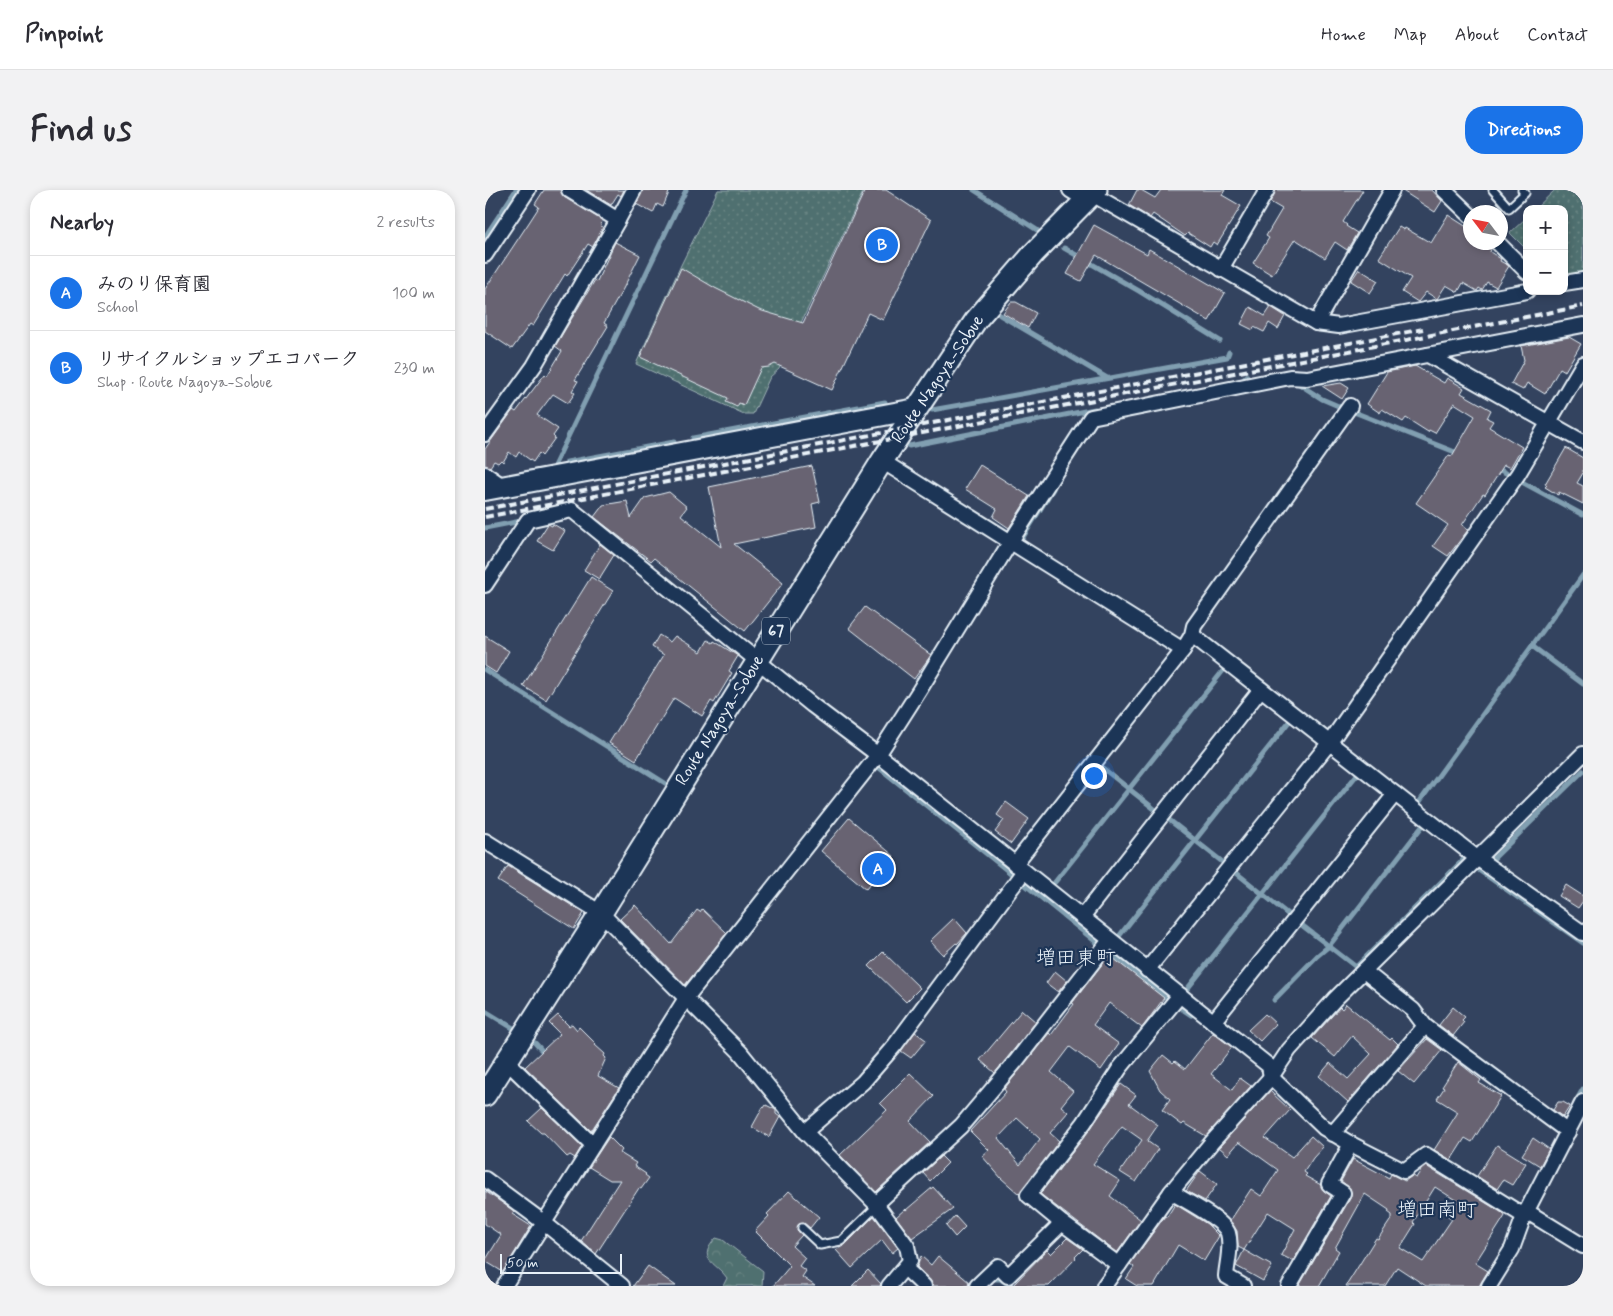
<!DOCTYPE html>
<meta charset="utf-8">
<style>
:root{--surface:#fff;--page:#f2f2f3;--text:#2b2b33;--muted:#7c7c81;--line:#e1e1e2;--accent:#1a73e8}
body{margin:0;font-family:Mynerve,"Klee One",sans-serif;background:var(--page);color:var(--text)}
.controls{position:absolute;right:15px;top:15px;display:grid;overflow:hidden;border-radius:10px;box-shadow:0 2px 8px #0003}
.controls button{width:45px;height:45px;display:grid;place-items:center;padding:0;border:0;border-bottom:1px solid var(--line);background:var(--surface);color:var(--text);font:25px sans-serif}
.compass{position:absolute;left:978px;top:15px;width:45px;height:45px;border-radius:50%;background:var(--surface);box-shadow:0 2px 8px #0003;rotate:302deg}
.scale{position:absolute;left:15px;bottom:12px;width:122px;box-sizing:border-box;padding-left:5px;border:2px solid #e8f1f8;border-top:0;font-size:14px;line-height:18px;white-space:nowrap;color:#e8f1f8;-webkit-text-stroke:4px #1d3557;paint-order:stroke}
.you{position:absolute;left:608px;top:585px;width:18px;height:18px;margin:-12px;border:4px solid #fff;border-radius:50%;background:#1a73e8;box-shadow:0 0 0 8px #1a73e833}
.badge{display:grid;place-items:center;width:32px;height:32px;border-radius:50%;background:var(--accent);color:#fff;font-size:16px;font-weight:700}
.pin{position:absolute;translate:-50% -50%;border:2px solid #fff;box-shadow:0 1px 5px #0006}
.list{margin:0;padding:0;list-style:none}
h2{display:flex;justify-content:space-between;align-items:center;height:65px;margin:0;padding:0 20px;font-size:21px}
h2 small{font-size:16px;font-weight:400;color:var(--muted)}
.list li{display:grid;grid-template-columns:32px 1fr auto;gap:15px;align-items:center;box-sizing:border-box;height:75px;padding:0 20px;border-top:1px solid var(--line)}
.list b{display:block;font-size:19px;white-space:nowrap}
.list p{margin:0;font-size:16px;white-space:nowrap;color:var(--muted)}
.list em{font-size:16px;font-style:normal;color:var(--muted)}
.map{position:relative;flex:none;width:1098px;height:1096px;overflow:hidden;border-radius:20px}
header{display:flex;align-items:center;gap:30px;box-sizing:border-box;height:70px;padding:0 25px;background:var(--surface);border-bottom:1px solid var(--line)}
header strong{font-size:24px}
nav{display:flex;gap:28px;margin-inline-start:auto;font-size:18px}
.intro{display:flex;align-items:center;justify-content:space-between;box-sizing:border-box;height:120px;padding:0 30px}
h1{margin:0;font-size:35px}
.button{padding:12px 22px;border-radius:20px;background:var(--accent);color:#fff;font-size:18px;font-weight:700}
main{display:flex;gap:30px;padding:0 30px}
aside{flex:1;background:var(--surface);border-radius:20px;box-shadow:0 2px 8px #0003}
.map>svg:first-child{display:block}
.green{fill:url(#green-dots);stroke:#9cb0b4}
.forest{fill:url(#forest-crowns);stroke:#9cb0b4}
.lines{fill:none;stroke-linecap:round;stroke-linejoin:round}
.stream{stroke:#819fb1;stroke-width:5}
.building{fill:#676472;stroke:#e8f1f8;fill-rule:evenodd}
.lane-casing{stroke:#e8f1f8;stroke-width:11}
.street-casing{stroke:#e8f1f8;stroke-width:18}
.secondary-casing{stroke:#e8f1f8;stroke-width:24}
.primary-casing{stroke:#e8f1f8;stroke-width:25}
.lane{stroke:#1d3557;stroke-width:7}
.street{stroke:#1d3557;stroke-width:14}
.secondary{stroke:#1d3557;stroke-width:20}
.primary{stroke:#1d3557;stroke-width:21}
.rail{stroke:#e8f1f8;stroke-width:4;stroke-dasharray:8 4;stroke-linecap:butt}
.labels{text-anchor:middle;dominant-baseline:central;stroke-width:4.5;stroke-linejoin:round;paint-order:stroke}
.shield{fill:#1d3557;stroke:#abb9c8;stroke-width:1}
.shield-label{font-size:16px;font-weight:bold;fill:#e8f1f8}
.street-label{font-size:18px;fill:#e8f1f8;stroke:#1d3557}
.quarter-label{font-size:20px;fill:#e8f1f8;stroke:#1d3557}
</style>
<header>
<strong>Pinpoint</strong>
<nav><a>Home</a><a>Map</a><a>About</a><a>Contact</a></nav>
</header>
<div class="intro"><h1>Find us</h1><a class="button">Directions</a></div>
<main>
<aside>
<h2>Nearby<small>2 results</small></h2>
<ul class="list">
<li><span class="badge">A</span><div><b>みのり保育園</b><p>School</p></div><em>100 m</em></li>
<li><span class="badge">B</span><div><b>リサイクルショップエコパーク</b><p>Shop · Route Nagoya-Sobue</p></div><em>230 m</em></li>
</ul>
</aside>
<div class="map">
<svg width="1098" height="1096" viewBox="0 0 1098 1096">
<defs>
<pattern id="green-dots" width="8" height="8" patternUnits="userSpaceOnUse" patternTransform="scale(1.25)"><rect width="8" height="8" fill="#50706f"/><path d="M2 2h.1M6 6h.1" fill="none" stroke="#698584" stroke-width="1.8" stroke-linecap="round"/></pattern>
<pattern id="forest-crowns" width="20" height="18" patternUnits="userSpaceOnUse" patternTransform="scale(1.25)"><rect width="20" height="18" fill="#50706f"/><path d="M2 6a3 3 0 1 1 6 0M12 15a3 3 0 1 1 6 0" fill="none" stroke="#698584"/></pattern>
</defs>
<rect width="100%" height="100%" fill="#33435f"/>
<filter id="ink" filterUnits="userSpaceOnUse"><feTurbulence type="fractalNoise" baseFrequency=".02" numOctaves="2"/><feDisplacementMap in="SourceGraphic" scale="10" xChannelSelector="R" yChannelSelector="G"/><feConvolveMatrix kernelMatrix="1 2 1 2 8 2 1 2 1" color-interpolation-filters="sRGB"/></filter>
<g filter="url(#ink)">
<g class="green">
<path d="M 233,0 L 379,0 L 294,179 L 285,187 L 268,224 L 259,224 L 151,174 L 196,75 Z"/>
<path d="M 1070,0 L 1098,0 L 1098,82 L 1079,86 L 1079,19 L 1050,19 Z"/>
<path d="M 1042,27 L 1042,60 L 1025,43 Z"/>
</g>
<path class="forest" d="M 231,1048 L 238,1050 L 278,1081 L 277,1096 L 238,1096 L 242,1088 C 230,1071 211,1070 231,1048 Z"/>
<g class="lines">
<g class="stream">
<path d="M 489,0 L 552,40"/>
<path d="M 0,47 L 31,0"/>
<path d="M 579,58 L 654,101 L 735,151"/>
<path d="M 515,125 L 622,188"/>
<path d="M 753,191 L 758,190 L 762,186"/>
<path d="M 814,194 L 837,209 L 858,218"/>
<path d="M 447,220 L 742,167 L 744,162"/>
<path d="M 869,222 L 975,264"/>
<path d="M 208,248 L 400,212"/>
<path d="M 424,256 L 610,219"/>
<path d="M 82,272 L 189,252"/>
<path d="M 70,274 L 201,0"/>
<path d="M 1011,278 L 1025,285"/>
<path d="M 1035,291 L 1098,325"/>
<path d="M 0,338 L 36,331"/>
<path d="M 539,354 L 535,352 L 568,299"/>
<path d="M 1047,456 L 1098,494"/>
<path d="M 0,480 L 180,593"/>
<path d="M 615,576 L 672,621"/>
<path d="M 389,580 L 392,576 L 528,685"/>
<path d="M 937,617 L 933,614 L 1098,385"/>
<path d="M 683,629 L 740,674"/>
<path d="M 1006,671 L 1098,581"/>
<path d="M 749,681 L 805,726"/>
<path d="M 995,681 L 1098,753"/>
<path d="M 570,692 L 741,477"/>
<path d="M 538,693 L 615,755"/>
<path d="M 814,733 L 871,777 L 981,667"/>
<path d="M 635,745 L 807,528"/>
<path d="M 624,762 L 681,807"/>
<path d="M 703,798 L 874,582"/>
<path d="M 789,810 L 832,766 L 844,756 L 939,634"/>
<path d="M 694,817 L 706,825"/>
<path d="M 0,821 L 28,838"/>
<path d="M 50,853 L 62,866"/>
<path d="M 1090,913 L 1098,899"/>
<path d="M 505,1090 L 507,1089 L 515,1089 L 526,1096"/>
</g>
</g>
<g class="building">
<path d="M 59,0 L 75,0 L 79,7 L 117,30 L 116,36 L 118,37 L 108,57 L 103,54 L 82,86 L 80,84 L 48,136 L 45,134 L 27,159 L 0,141 L 0,99 L 45,31 L 54,17 L 50,14 Z"/>
<path d="M 101,0 L 139,0 L 136,6 L 133,4 L 126,15 Z"/>
<path d="M 158,0 L 185,0 L 178,17 L 172,14 L 168,23 L 151,14 Z"/>
<path d="M 380,0 L 401,0 L 446,30 L 398,130 L 383,123 L 347,200 L 290,174 L 284,177 L 276,178 L 259,215 L 254,213 L 252,217 L 241,212 L 243,208 L 155,167 L 196,78 L 230,98 L 274,120 L 318,133 Z"/>
<path d="M 652,0 L 656,0 L 670,8 L 676,0 L 740,0 L 737,5 L 756,16 L 732,55 L 728,52 L 725,57 L 703,43 L 700,46 L 668,24 L 665,28 L 644,15 Z"/>
<path d="M 791,0 L 878,0 L 858,32 L 862,35 L 861,36 L 872,43 L 862,60 L 850,52 L 840,68 L 810,49 L 787,85 L 768,73 L 784,48 L 781,46 L 797,19 L 785,12 Z"/>
<path d="M 916,0 L 947,0 L 957,11 L 950,22 Z"/>
<path d="M 963,25 L 985,39 L 982,44 L 986,46 L 986,52 L 996,52 L 1006,59 L 1005,62 L 1016,69 L 1015,71 L 1024,76 L 1011,97 L 1002,92 L 997,100 L 994,98 L 992,101 L 978,93 L 973,102 L 961,95 L 952,109 L 941,102 L 933,112 L 917,102 L 926,88 L 894,68 L 914,37 L 919,40 L 920,38 L 946,53 Z"/>
<path d="M 609,35 L 662,64 L 664,59 L 740,103 L 724,131 L 611,65 L 596,91 L 582,84 Z"/>
<path d="M 130,52 L 155,65 L 138,99 L 119,133 L 123,136 L 90,190 L 93,191 L 87,201 L 90,203 L 83,213 L 68,204 L 52,225 L 73,239 L 68,246 L 70,248 L 57,266 L 54,263 L 48,272 L 34,262 L 31,267 L 24,262 L 18,272 L 16,270 L 13,273 L 9,271 L 5,277 L 0,275 L 0,259 L 28,220 L 31,222 L 60,184 L 62,186 L 77,161 L 70,156 L 110,90 L 112,91 Z"/>
<path d="M 874,79 L 893,91 L 885,103 L 866,91 Z"/>
<path d="M 526,112 L 531,112 L 551,123 L 543,138 L 518,123 Z"/>
<path d="M 765,117 L 780,126 L 786,117 L 800,126 L 793,139 L 784,133 L 779,142 L 769,137 L 768,140 L 756,134 Z"/>
<path d="M 1084,147 L 1096,154 L 1080,181 L 1075,178 L 1060,204 L 1042,193 L 1038,200 L 1026,194 L 1039,170 L 1036,156 Z"/>
<path d="M 930,176 L 959,193 L 962,188 L 979,198 L 976,203 L 1006,220 L 1002,228 L 1008,231 L 1004,237 L 1037,257 L 1025,278 L 1019,275 L 1000,305 L 998,304 L 977,335 L 983,340 L 963,366 L 948,356 L 963,335 L 931,313 L 964,265 L 967,266 L 990,226 L 969,213 L 950,243 L 944,240 L 943,242 L 921,228 L 918,232 L 897,219 L 895,223 L 882,214 L 902,182 Z"/>
<path d="M 856,193 L 864,198 L 857,209 L 837,196 Z"/>
<path d="M 1081,258 L 1098,268 L 1098,283 L 1092,293 L 1098,296 L 1098,314 L 1074,302 L 1073,305 L 1060,297 L 1062,295 L 1060,294 Z"/>
<path d="M 495,275 L 544,306 L 524,338 L 508,327 L 512,319 L 480,299 Z"/>
<path d="M 327,276 L 335,312 L 327,314 L 331,337 L 249,354 L 298,393 L 260,441 L 169,368 L 166,371 L 109,327 L 118,315 L 142,311 L 146,328 L 160,308 L 184,302 L 202,317 L 196,325 L 236,357 L 224,297 Z"/>
<path d="M 63,334 L 67,336 L 68,334 L 80,341 L 68,360 L 52,351 Z"/>
<path d="M 115,354 L 129,365 L 114,389 L 99,380 Z"/>
<path d="M 106,387 L 128,401 L 61,510 L 38,496 Z"/>
<path d="M 380,417 L 446,465 L 429,489 L 364,438 Z"/>
<path d="M 174,445 L 185,452 L 190,446 L 216,462 L 223,450 L 228,453 L 229,451 L 253,466 L 244,481 L 247,483 L 229,513 L 226,511 L 217,526 L 189,508 L 151,570 L 124,553 L 179,465 L 167,457 Z"/>
<path d="M 0,446 L 24,461 L 11,483 L 0,476 Z"/>
<path d="M 521,612 L 544,629 L 526,654 L 510,642 L 519,630 L 512,625 Z"/>
<path d="M 364,628 L 409,666 L 381,699 L 336,661 Z"/>
<path d="M 23,676 L 99,723 L 89,739 L 13,691 Z"/>
<path d="M 1081,695 L 1098,706 L 1098,711 L 1093,718 L 1074,706 Z"/>
<path d="M 150,715 L 186,754 L 212,720 L 215,722 L 217,719 L 242,743 L 200,795 L 135,729 Z"/>
<path d="M 469,728 L 482,743 L 472,754 L 471,753 L 458,765 L 445,751 Z"/>
<path d="M 398,762 L 435,798 L 421,812 L 384,776 Z"/>
<path d="M 624,765 L 679,808 L 657,838 L 624,813 L 608,835 L 634,854 L 616,880 L 585,857 L 566,882 L 588,901 L 576,916 L 583,922 L 565,943 L 574,951 L 534,1004 L 516,988 L 497,966 L 504,960 L 485,941 L 521,902 L 519,899 L 564,843 L 566,845 L 589,814 L 587,813 ZM 532,928 L 555,949 L 535,975 L 513,948 Z"/>
<path d="M 570,781 L 582,791 L 573,802 L 561,793 Z"/>
<path d="M 861,814 L 905,850 L 907,848 L 913,854 L 863,912 L 834,886 L 845,873 L 863,889 L 886,864 L 867,846 L 850,867 L 827,848 L 855,817 L 857,819 Z"/>
<path d="M 968,817 L 980,827 L 977,830 L 979,832 L 968,846 L 954,835 Z"/>
<path d="M 537,820 L 551,832 L 510,883 L 495,870 Z"/>
<path d="M 780,824 L 791,834 L 775,851 L 763,840 Z"/>
<path d="M 73,825 L 84,836 L 87,834 L 92,840 L 94,837 L 111,854 L 110,855 L 120,864 L 119,866 L 121,868 L 113,886 L 134,898 L 106,941 L 40,877 L 75,844 L 64,833 Z"/>
<path d="M 430,842 L 441,850 L 426,868 L 416,861 Z"/>
<path d="M 728,843 L 747,857 L 726,884 L 747,900 L 755,888 L 766,896 L 721,946 L 699,933 L 697,935 L 677,920 L 685,909 L 675,900 L 665,881 L 678,865 L 688,873 L 690,871 L 700,879 Z"/>
<path d="M 942,849 L 957,860 L 929,894 L 913,881 Z"/>
<path d="M 973,872 L 996,890 L 994,893 L 1016,906 L 987,952 L 980,948 L 966,970 L 949,960 L 973,922 L 952,909 L 959,898 L 957,897 Z"/>
<path d="M 425,883 L 449,906 L 425,931 L 445,952 L 391,1002 L 355,965 L 402,920 L 395,913 Z"/>
<path d="M 636,894 L 651,905 L 644,914 L 673,935 L 662,951 L 673,959 L 651,992 L 635,982 L 657,950 L 637,936 L 608,974 L 635,991 L 625,1006 L 656,1030 L 632,1063 L 555,1004 L 606,938 Z"/>
<path d="M 785,901 L 805,920 L 780,948 L 807,967 L 826,946 L 838,957 L 828,968 L 819,982 L 822,984 L 820,986 L 836,995 L 839,1001 L 846,1006 L 808,1071 L 796,1065 L 810,1039 L 783,1022 L 759,1060 L 753,1057 L 752,1041 L 745,1031 L 766,999 L 776,1006 L 793,980 L 754,952 L 743,965 L 734,957 Z"/>
<path d="M 1073,912 L 1078,912 L 1085,916 L 1078,927 L 1068,920 Z"/>
<path d="M 281,915 L 291,920 L 291,924 L 295,927 L 284,947 L 267,937 L 278,917 L 279,918 Z"/>
<path d="M 57,918 L 97,956 L 90,968 L 85,965 L 82,967 L 59,943 L 56,943 L 43,931 Z"/>
<path d="M 124,947 L 137,960 L 135,963 L 151,973 L 149,976 L 161,984 L 160,985 L 164,988 L 156,999 L 154,998 L 111,1064 L 96,1051 L 135,990 L 125,990 L 104,977 Z"/>
<path d="M 1048,948 L 1064,959 L 1055,976 L 1037,965 Z"/>
<path d="M 1012,955 L 1041,973 L 1027,995 L 1018,990 L 1012,999 L 992,986 Z"/>
<path d="M 456,966 L 463,973 L 445,991 L 438,983 Z"/>
<path d="M 868,969 L 904,988 L 906,984 L 920,991 L 927,986 L 931,988 L 936,980 L 941,976 L 1019,1024 L 1020,1026 L 990,1073 L 1003,1081 L 994,1096 L 941,1096 L 912,1077 L 900,1096 L 861,1096 L 891,1048 L 893,1049 L 907,1028 L 907,1025 L 903,1022 L 904,1020 L 880,1004 L 850,1058 L 854,1061 L 834,1096 L 814,1096 L 866,1007 L 865,998 L 856,991 ZM 950,997 L 972,1011 L 963,1026 L 967,1029 L 938,1072 L 915,1058 L 930,1034 L 928,1032 Z"/>
<path d="M 715,981 L 732,994 L 720,1011 L 701,1001 Z"/>
<path d="M 448,997 L 468,1019 L 427,1048 L 411,1027 L 420,1019 L 421,1020 Z"/>
<path d="M 0,1001 L 29,1021 L 27,1024 L 46,1036 L 18,1082 L 0,1071 L 16,1045 L 0,1034 Z"/>
<path d="M 304,1001 L 334,1027 L 325,1038 L 319,1033 L 314,1034 L 312,1040 L 317,1045 L 307,1056 L 320,1068 L 314,1076 L 321,1081 L 317,1087 L 330,1096 L 288,1096 L 305,1076 L 270,1041 L 284,1026 L 282,1024 Z"/>
<path d="M 690,1014 L 722,1034 L 734,1046 L 719,1071 L 693,1055 L 669,1096 L 652,1096 L 641,1089 L 649,1077 L 645,1074 L 680,1026 L 682,1027 Z"/>
<path d="M 389,1026 L 413,1058 L 407,1063 L 397,1050 L 367,1078 L 351,1060 L 360,1055 Z"/>
<path d="M 470,1026 L 480,1037 L 470,1047 L 461,1036 Z"/>
<path d="M 582,1048 L 598,1059 L 590,1067 L 591,1068 L 564,1096 L 527,1096 L 562,1060 L 566,1064 Z"/>
<path d="M 759,1060 L 787,1076 L 778,1091 L 751,1076 Z"/>
<path d="M 436,1066 L 446,1075 L 453,1066 L 484,1092 L 483,1096 L 448,1096 L 445,1090 L 432,1077 Z"/>
<path d="M 163,1076 L 191,1096 L 148,1096 Z"/>
<path d="M 383,1080 L 396,1094 L 395,1096 L 367,1096 Z"/>
</g>
<g class="lines">
<g class="lane-casing">
<g id="lane">
<path d="M 1008,0 L 1024,18 L 1040,3 L 1037,0"/>
<path d="M 317,1038 L 335,1055 L 356,1051 L 392,1016"/>
</g>
</g>
<g class="street-casing">
<g id="street">
<path d="M 84,0 L 133,30"/>
<path d="M 585,0 L 601,10"/>
<path d="M 959,0 L 986,26"/>
<path d="M 607,4 L 831,133 L 854,136 L 1042,101"/>
<path d="M 1012,52 L 1042,82"/>
<path d="M 0,65 L 43,0"/>
<path d="M 736,79 L 782,0"/>
<path d="M 1079,93 L 1098,90"/>
<path d="M 831,133 L 907,0"/>
<path d="M 943,165 L 1098,252"/>
<path d="M 0,244 L 49,176 L 133,30 L 149,0"/>
<path d="M 397,271 L 698,460"/>
<path d="M 0,284 L 19,297"/>
<path d="M 0,395 L 43,330 L 87,320 L 327,515 L 401,571 L 784,876 L 786,887 L 839,938 L 866,954 L 919,981 L 941,965 L 1039,1026"/>
<path d="M 707,445 L 992,668 L 1098,743"/>
<path d="M 0,651 L 116,723 L 255,862 L 320,942 L 391,1014 L 422,1056 L 425,1071 L 404,1096"/>
<path d="M 530,674 L 698,460 L 707,445 L 709,436 L 865,216"/>
<path d="M 597,727 L 776,499"/>
<path d="M 662,780 L 845,552 L 1033,284 L 1098,174"/>
<path d="M 879,781 L 928,820 L 940,836 L 1083,942"/>
<path d="M 728,832 L 910,604"/>
<path d="M 21,871 L 108,955"/>
<path d="M 320,942 L 378,892 L 410,855 L 539,681"/>
<path d="M 847,944 L 940,836"/>
<path d="M 0,989 L 58,1032 L 137,1096"/>
<path d="M 686,1002 C 699,1010 739,1030 743,1043 C 747,1056 742,1073 741,1086 L 758,1096"/>
<path d="M 391,1014 L 476,936 L 532,870 L 625,750"/>
<path d="M 1041,1021 L 1098,1056"/>
<path d="M 634,1075 L 577,1033 L 543,1005 L 599,933 L 635,878 L 695,805"/>
<path d="M 420,1078 L 439,1096"/>
<path d="M 19,1096 L 201,808 L 393,565 L 434,501 L 526,351 L 606,227 L 805,187 L 822,188 L 1098,135"/>
<path d="M 492,1096 L 513,1076 L 523,1086 L 577,1033"/>
<path d="M 619,1096 L 686,1002 L 727,952 L 786,887 L 804,860 L 850,809 L 1098,564"/>
<path d="M 804,1096 L 858,1003 L 844,994 L 866,954"/>
<path d="M 1004,1096 L 1027,1059 L 1039,1026 L 1098,912"/>
</g>
</g>
<g class="secondary-casing">
<path id="secondary" d="M 0,300 L 431,219"/>
</g>
<g class="primary-casing">
<path id="primary" d="M 0,905 L 116,723 L 397,271 L 491,130 L 549,63 L 611,0"/>
</g>
<use href="#lane" class="lane"/>
<use href="#street" class="street"/>
<use href="#secondary" class="secondary"/>
<use href="#primary" class="primary"/>
<g class="rail">
<path d="M 0,319 L 938,139"/>
<path d="M 0,327 L 1098,116"/>
</g>
</g>
</g>
<g class="labels">
<rect class="shield" x="277" y="427.5" width="28" height="27" rx="4"/>
<g class="shield-label">
<text x="291" y="441">67</text>
</g>
<g class="street-label">
<text transform="translate(453 189) rotate(-56)">Route Nagoya-Sobue</text>
<text transform="translate(235 530) rotate(-58)">Route Nagoya-Sobue</text>
</g>
<g class="quarter-label">
<text x="591" y="768">増田東町</text>
<text x="952" y="1020">増田南町</text>
</g>
</g>
</svg>
<div class="controls">
<button>+</button>
<button>−</button>
</div>
<svg class="compass" viewBox="-18 -18 36 36"><path d="M0-13l5 13h-10z" fill="#e53935"/><path d="M0 13l5-13h-10z" fill="#7c7c81"/></svg>
<div class="scale">50 m</div>
<div class="you"></div>
<div class="pin badge" style="left:393px;top:679px">A</div>
<div class="pin badge" style="left:397px;top:55px">B</div>
</div>
</main>
